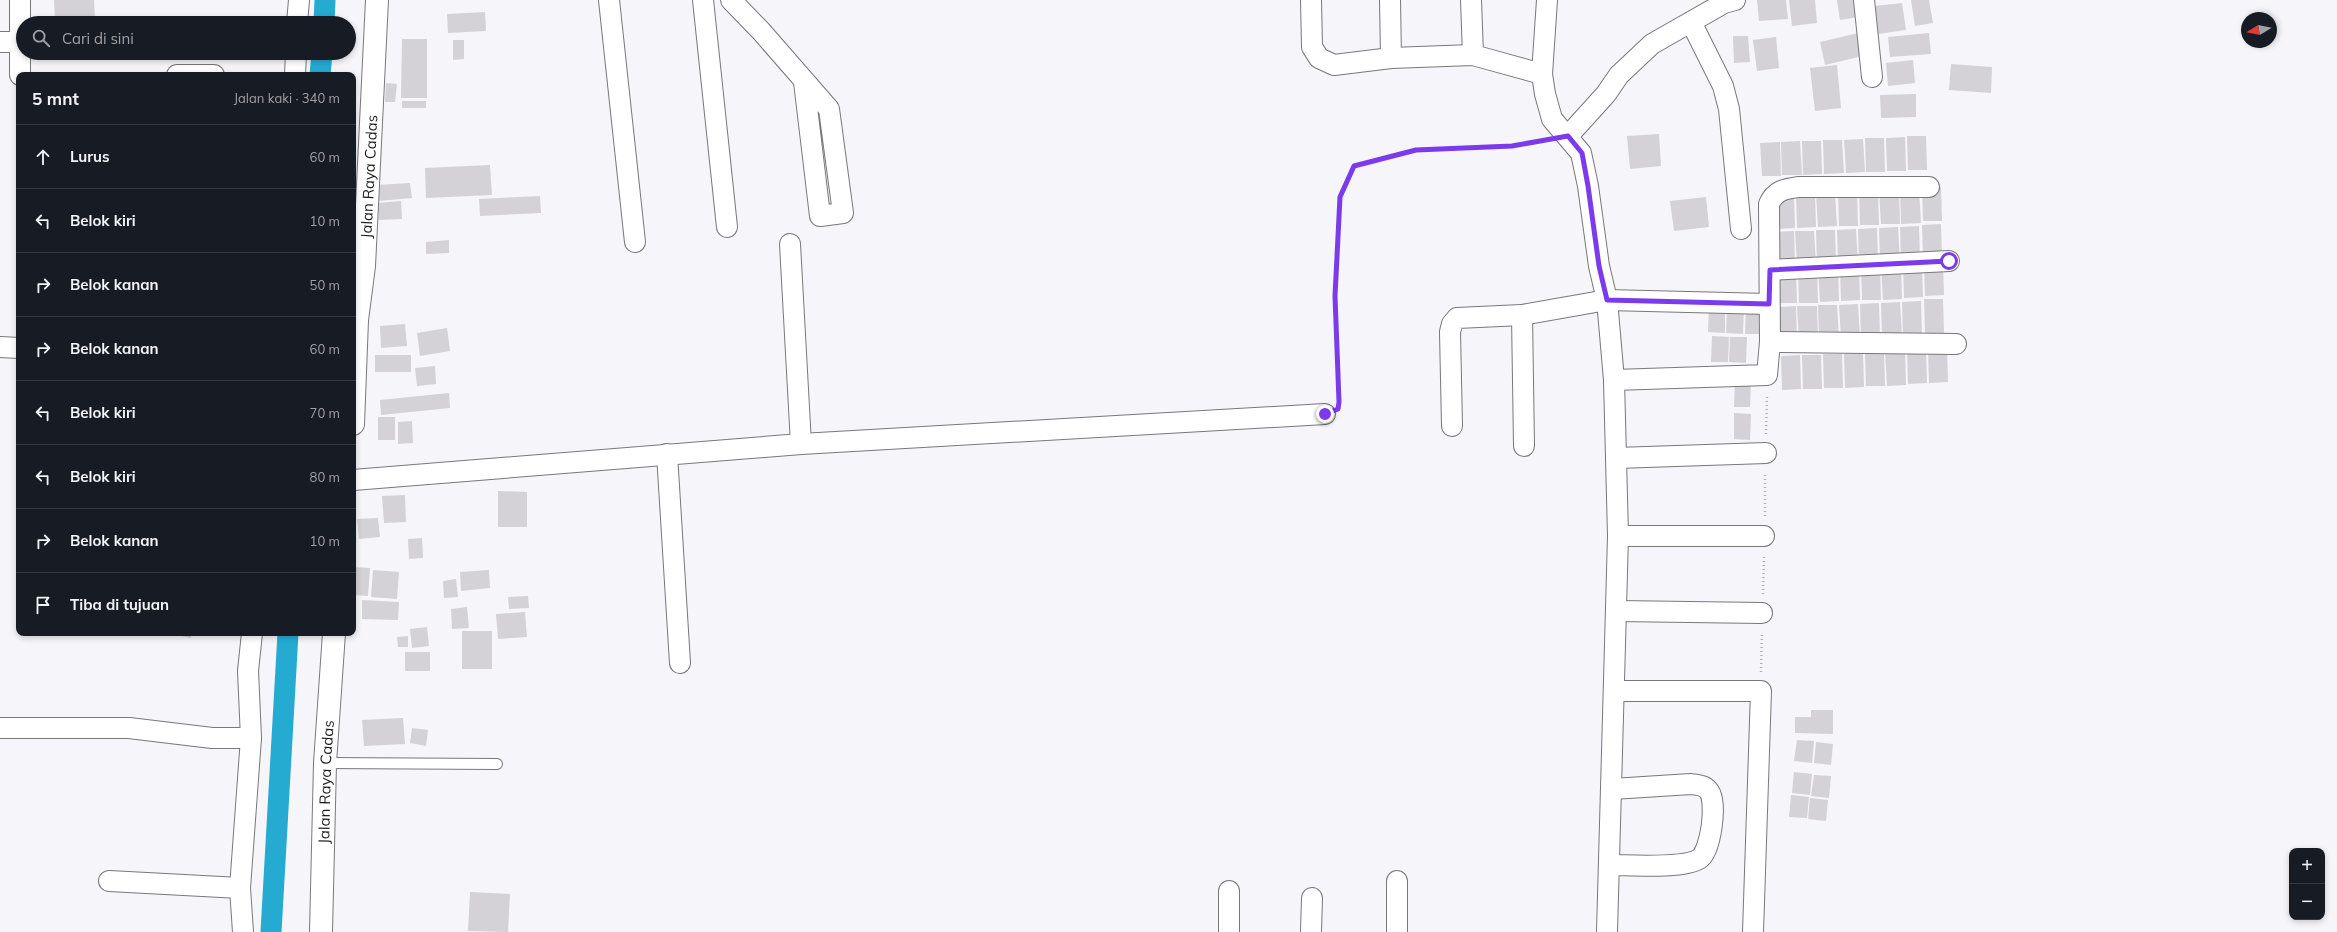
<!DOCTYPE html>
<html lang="id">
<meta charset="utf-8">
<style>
:root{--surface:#171b24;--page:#20242c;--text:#f1f3f6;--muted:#9ea1a6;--line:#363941}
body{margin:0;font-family:Mulish,sans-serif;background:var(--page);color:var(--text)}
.controls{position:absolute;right:12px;bottom:12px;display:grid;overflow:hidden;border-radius:8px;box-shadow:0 2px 6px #0003}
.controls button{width:36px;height:36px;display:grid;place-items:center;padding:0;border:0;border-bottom:1px solid var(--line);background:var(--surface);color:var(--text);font:20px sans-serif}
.compass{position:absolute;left:2241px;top:12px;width:36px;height:36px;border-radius:50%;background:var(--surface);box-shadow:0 2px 6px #0003;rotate:260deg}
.stop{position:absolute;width:12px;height:12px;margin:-9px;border:3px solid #7c3aed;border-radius:50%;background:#fff}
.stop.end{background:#7c3aed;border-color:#fff;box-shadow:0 1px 4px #0008}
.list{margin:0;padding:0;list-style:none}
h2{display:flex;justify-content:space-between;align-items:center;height:52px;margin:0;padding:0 16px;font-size:17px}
h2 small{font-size:13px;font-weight:400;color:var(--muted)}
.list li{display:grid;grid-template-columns:26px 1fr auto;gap:12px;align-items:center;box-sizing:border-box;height:64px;padding:0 16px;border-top:1px solid var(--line)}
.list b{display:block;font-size:15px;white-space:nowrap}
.list em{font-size:13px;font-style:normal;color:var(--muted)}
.icon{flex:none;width:22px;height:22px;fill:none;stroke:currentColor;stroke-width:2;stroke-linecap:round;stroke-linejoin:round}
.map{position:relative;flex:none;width:2337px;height:932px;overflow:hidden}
.search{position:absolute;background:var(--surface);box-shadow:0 2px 6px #0003;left:16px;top:16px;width:340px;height:44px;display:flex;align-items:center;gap:10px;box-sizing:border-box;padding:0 14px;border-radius:22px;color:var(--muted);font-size:15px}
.panel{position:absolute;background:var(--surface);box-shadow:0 2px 6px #0003;left:16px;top:72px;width:340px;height:564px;border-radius:8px}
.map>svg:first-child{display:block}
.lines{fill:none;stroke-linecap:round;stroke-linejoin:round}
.canal{stroke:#25aad2;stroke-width:21}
.building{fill:#d4d2d6}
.service-casing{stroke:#77787c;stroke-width:12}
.minor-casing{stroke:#77787c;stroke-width:22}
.tertiary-casing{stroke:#77787c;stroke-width:24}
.path{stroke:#b1b1b5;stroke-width:2.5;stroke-dasharray:1 3;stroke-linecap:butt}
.service{stroke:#fff;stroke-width:10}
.minor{stroke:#fff;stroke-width:20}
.tertiary{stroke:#fff;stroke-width:22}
.route{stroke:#7c3aed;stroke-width:5}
.labels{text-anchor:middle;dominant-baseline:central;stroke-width:3;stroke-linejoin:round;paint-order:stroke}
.street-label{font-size:15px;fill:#1d1d1f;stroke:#fff}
</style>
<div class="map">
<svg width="2337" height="932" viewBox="0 0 2337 932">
<rect width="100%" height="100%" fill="#f5f5fa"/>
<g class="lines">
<g class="canal">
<path d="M 324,23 L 325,0"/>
<path d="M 320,75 L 322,53"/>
<path d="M 271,932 L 288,633"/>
</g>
</g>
<g class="building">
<path d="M 54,0 L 94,0 L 95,21 L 55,22 Z"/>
<path d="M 1757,0 L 1786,0 L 1788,19 L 1759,21 Z"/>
<path d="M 1789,0 L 1815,0 L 1817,23 L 1792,26 Z"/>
<path d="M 1837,0 L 1861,0 L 1864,16 L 1840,20 Z"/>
<path d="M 1911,0 L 1929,0 L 1933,23 L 1915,26 Z"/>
<path d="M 1902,3 L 1906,30 L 1878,34 L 1875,6 Z"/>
<path d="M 485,12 L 486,31 L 448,33 L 447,14 Z"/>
<path d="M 1858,33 L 1863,56 L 1825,65 L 1820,42 Z"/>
<path d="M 1929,33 L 1931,54 L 1890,57 L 1888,37 Z"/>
<path d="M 1733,36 L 1748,36 L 1750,62 L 1734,63 Z"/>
<path d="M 1776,37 L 1779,68 L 1757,71 L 1753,40 Z"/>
<path d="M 402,39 L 427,39 L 427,98 L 401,98 Z"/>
<path d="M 453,40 L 464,40 L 464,59 L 453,60 Z"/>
<path d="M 1913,60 L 1915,83 L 1888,86 L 1886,63 Z"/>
<path d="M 1951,64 L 1992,67 L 1991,93 L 1949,90 Z"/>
<path d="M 1837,65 L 1841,108 L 1815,111 L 1810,68 Z"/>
<path d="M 386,83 L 397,84 L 395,102 L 385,102 Z"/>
<path d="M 1916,94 L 1916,117 L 1881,118 L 1880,95 Z"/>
<rect x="402" y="101" width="24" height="7"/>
<path d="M 1659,134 L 1661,166 L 1630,169 L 1627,136 Z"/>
<path d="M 1907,136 L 1926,136 L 1927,170 L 1908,170 Z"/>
<path d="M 1905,137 L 1906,171 L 1887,171 L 1886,138 Z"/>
<path d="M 1865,138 L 1884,138 L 1885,172 L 1866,172 Z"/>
<path d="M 1863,139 L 1865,172 L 1846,173 L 1844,140 Z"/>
<path d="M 1823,140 L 1842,140 L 1844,173 L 1824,174 Z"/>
<path d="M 1800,141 L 1802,175 L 1782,175 L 1781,142 Z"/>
<path d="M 1802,141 L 1821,141 L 1822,174 L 1803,175 Z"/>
<path d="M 1780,142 L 1781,176 L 1762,176 L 1760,143 Z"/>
<path d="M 490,165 L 492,195 L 426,198 L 425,168 Z"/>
<path d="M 410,183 L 412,198 L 378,201 L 376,185 Z"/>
<path d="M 1922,187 L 1941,187 L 1942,221 L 1923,221 Z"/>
<path d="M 1919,189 L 1921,223 L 1901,224 L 1900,190 Z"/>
<path d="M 1899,190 L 1900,224 L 1881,224 L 1879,191 Z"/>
<path d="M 1859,191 L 1878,191 L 1879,225 L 1860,225 Z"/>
<path d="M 1857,192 L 1858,226 L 1839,226 L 1838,193 Z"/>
<path d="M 1835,193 L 1837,226 L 1818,227 L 1816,194 Z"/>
<path d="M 1794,194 L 1795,228 L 1776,229 L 1775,195 Z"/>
<path d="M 1796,194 L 1815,194 L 1816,227 L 1797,228 Z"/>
<path d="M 540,196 L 541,213 L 480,216 L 479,199 Z"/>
<path d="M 1706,197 L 1709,227 L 1674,231 L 1670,201 Z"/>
<path d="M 401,201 L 402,219 L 379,220 L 378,203 Z"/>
<path d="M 1941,224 L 1942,258 L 1923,258 L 1922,225 Z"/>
<path d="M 1919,226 L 1920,260 L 1901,260 L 1900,227 Z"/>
<path d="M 1898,227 L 1900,261 L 1880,261 L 1879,228 Z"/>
<path d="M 1877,228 L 1878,262 L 1859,262 L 1858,229 Z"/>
<path d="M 1856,229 L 1858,263 L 1838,263 L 1837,230 Z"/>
<path d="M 1816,230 L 1835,230 L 1836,263 L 1817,264 Z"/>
<path d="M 1794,231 L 1795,265 L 1775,266 L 1774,232 Z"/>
<path d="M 1795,231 L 1814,231 L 1816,265 L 1797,265 Z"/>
<path d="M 449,240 L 449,253 L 426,254 L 426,242 Z"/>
<path d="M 1943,262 L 1944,295 L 1925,296 L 1924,263 Z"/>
<path d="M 1922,263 L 1923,297 L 1904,298 L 1903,264 Z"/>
<path d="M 1901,265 L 1902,299 L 1883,300 L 1881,266 Z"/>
<path d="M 1880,266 L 1881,300 L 1862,300 L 1861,267 Z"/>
<path d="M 1859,267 L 1860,300 L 1841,301 L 1840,268 Z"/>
<path d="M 1818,268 L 1838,268 L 1839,301 L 1820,302 Z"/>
<path d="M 1796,269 L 1797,303 L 1778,303 L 1777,270 Z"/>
<path d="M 1798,269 L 1817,269 L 1818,303 L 1799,303 Z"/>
<path d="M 1924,299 L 1943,299 L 1944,333 L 1925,333 Z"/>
<path d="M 1921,301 L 1922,335 L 1903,335 L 1902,302 Z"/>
<path d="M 1900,302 L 1902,336 L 1882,336 L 1881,303 Z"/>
<path d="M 1879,303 L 1880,336 L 1861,337 L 1860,304 Z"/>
<path d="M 1858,304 L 1860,338 L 1841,338 L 1839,305 Z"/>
<path d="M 1818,305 L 1837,305 L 1839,338 L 1819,339 Z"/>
<path d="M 1796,306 L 1797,340 L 1778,340 L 1776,307 Z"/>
<path d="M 1797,306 L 1817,306 L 1818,339 L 1799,340 Z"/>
<path d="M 1709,307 L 1725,307 L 1725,333 L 1708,332 Z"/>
<path d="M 1727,307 L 1744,308 L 1743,334 L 1726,333 Z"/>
<path d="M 1746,308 L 1763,309 L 1762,334 L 1745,334 Z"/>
<path d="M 405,324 L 407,346 L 381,348 L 380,326 Z"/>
<path d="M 447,328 L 450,351 L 420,356 L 417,333 Z"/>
<path d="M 1712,336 L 1729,337 L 1728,362 L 1711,362 Z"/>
<path d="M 1730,337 L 1747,337 L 1746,363 L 1729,362 Z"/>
<path d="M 1947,348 L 1948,382 L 1929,383 L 1928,349 Z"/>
<path d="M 1907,350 L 1926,350 L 1927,383 L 1908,384 Z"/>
<path d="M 1905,351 L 1906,385 L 1887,386 L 1885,352 Z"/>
<path d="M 1884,352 L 1885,386 L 1866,386 L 1865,353 Z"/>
<path d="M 1863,353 L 1864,387 L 1845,388 L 1844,354 Z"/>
<path d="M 1823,354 L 1842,354 L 1843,388 L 1824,388 Z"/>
<rect x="375" y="355" width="36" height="17"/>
<path d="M 1800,355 L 1801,389 L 1782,390 L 1781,356 Z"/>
<path d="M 1802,355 L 1821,355 L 1822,389 L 1803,389 Z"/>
<path d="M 435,366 L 436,384 L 417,386 L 415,368 Z"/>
<path d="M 1735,381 L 1751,382 L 1750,407 L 1734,407 Z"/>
<path d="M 449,393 L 450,408 L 381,415 L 380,400 Z"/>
<path d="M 1734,413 L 1751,414 L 1750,440 L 1734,439 Z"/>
<rect x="378" y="417" width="17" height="23"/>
<path d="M 412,421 L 413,443 L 398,444 L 398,422 Z"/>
<path d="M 498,491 L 527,492 L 527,527 L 498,527 Z"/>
<path d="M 405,495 L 406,522 L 384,523 L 382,496 Z"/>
<path d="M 378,518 L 380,537 L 359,539 L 357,519 Z"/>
<path d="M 422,538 L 423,558 L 409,559 L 408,539 Z"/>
<path d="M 353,567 L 370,568 L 368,596 L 353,595 Z"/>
<path d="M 373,570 L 399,572 L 397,599 L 371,597 Z"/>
<path d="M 489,570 L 490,588 L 461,591 L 460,572 Z"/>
<path d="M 456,579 L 458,597 L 444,598 L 443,581 Z"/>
<path d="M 528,596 L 529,608 L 509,609 L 508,597 Z"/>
<path d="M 362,600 L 399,602 L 398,620 L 362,619 Z"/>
<path d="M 467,607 L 469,628 L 452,629 L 451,609 Z"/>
<path d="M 525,612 L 527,637 L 498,639 L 496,614 Z"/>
<path d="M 427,627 L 429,646 L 412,648 L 410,629 Z"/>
<rect x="462" y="631" width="30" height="38"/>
<path d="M 167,633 L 192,633 L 191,638 Z"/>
<path d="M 408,636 L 408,647 L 398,647 L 397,637 Z"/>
<rect x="405" y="652" width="25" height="19"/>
<path d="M 1811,710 L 1833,710 L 1833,734 L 1795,733 L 1795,717 L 1811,717 Z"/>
<path d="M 403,718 L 405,744 L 364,746 L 362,720 Z"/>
<path d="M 412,728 L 428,730 L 426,746 L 410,743 Z"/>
<path d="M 1797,740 L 1814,741 L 1812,763 L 1794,761 Z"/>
<path d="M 1816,742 L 1833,744 L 1831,765 L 1814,763 Z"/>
<path d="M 1794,772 L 1812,774 L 1810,795 L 1792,793 Z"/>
<path d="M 1814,775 L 1831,776 L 1829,798 L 1811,796 Z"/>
<path d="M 1791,795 L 1809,797 L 1807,818 L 1789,817 Z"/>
<path d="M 1810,798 L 1828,800 L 1826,821 L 1808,819 Z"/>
<path d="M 470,892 L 510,894 L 508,932 L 468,931 Z"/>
</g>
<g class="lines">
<g class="service-casing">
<path id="service" d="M 325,763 L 497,764"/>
</g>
<g class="minor-casing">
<g id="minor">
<path d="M 20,0 L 20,75"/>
<path d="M 609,0 L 635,242"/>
<path d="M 703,0 L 727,227"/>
<path d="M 731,0 L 761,31 L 829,109 L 843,213 L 820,216 L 804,82"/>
<path d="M 1311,0 L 1312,47 L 1319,58 L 1334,65 L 1391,58 L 1473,55 L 1542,74"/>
<path d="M 1390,0 L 1391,58"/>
<path d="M 1471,0 L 1473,55"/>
<path d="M 1547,0 L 1542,74 L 1545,94 L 1552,119 L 1581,153 L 1588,186 L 1599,266 L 1607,300 L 1614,380 L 1618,536 L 1607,932"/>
<path d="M 1864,0 L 1872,77"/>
<path d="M 1691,22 L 1723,86 L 1729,109 L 1741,229"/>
<path d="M 297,23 L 299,0"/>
<path d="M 0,42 L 20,42"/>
<path d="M 177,75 L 214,75"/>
<path d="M 295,75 L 296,53"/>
<path d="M 1568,136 L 1606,94 L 1619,75 L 1652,44 L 1724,3 L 1735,0"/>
<path d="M 790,244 L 801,444"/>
<path d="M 1770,270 L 1949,261"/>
<path d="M 1522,315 L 1524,446"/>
<path d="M 1770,342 L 1956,344"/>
<path d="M 0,347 L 19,348"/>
<path d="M 1614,380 L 1767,375 L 1770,342 L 1769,204 C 1775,190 1785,189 1799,187 L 1929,187"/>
<path d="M 1452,426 L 1450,332 L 1452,324 L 1457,318 L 1522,315 L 1607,300 L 1769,304"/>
<path d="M 667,454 L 680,663"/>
<path d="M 1616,458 L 1766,453"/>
<path d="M 353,480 L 801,444 L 1325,414"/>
<path d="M 1618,536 L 1764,536"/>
<path d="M 1617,611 L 1762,613"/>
<path d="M 1615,691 L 1761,691 L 1753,932"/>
<path d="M 0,728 L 129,728 L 212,738 L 251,738"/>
<path d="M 1610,865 C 1630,865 1683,869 1699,859 C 1711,852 1718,800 1708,790 C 1704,785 1697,785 1691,784 L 1612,789"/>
<path d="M 109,881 L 240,888"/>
<path d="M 1229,891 L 1229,932"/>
<path d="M 243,932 L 240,888 L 251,738 L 248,671 L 252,633"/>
<path d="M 1311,932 L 1312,898"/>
<path d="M 1397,932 L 1397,881"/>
</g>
</g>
<g class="tertiary-casing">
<g id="tertiary">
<path id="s1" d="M 353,424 L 357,320 L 364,266 L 377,0"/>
<path id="s2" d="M 321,932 L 325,763 L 334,633"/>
</g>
</g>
<g class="path">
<path d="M 1339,401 L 1335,296 L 1340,197 L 1353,166 L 1416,149 L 1513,146 L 1544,140"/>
<path d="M 1766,434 L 1767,395"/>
<path d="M 1765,516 L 1765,473"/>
<path d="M 1763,594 L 1764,555"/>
<path d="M 1761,672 L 1762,633"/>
</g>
<use href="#service" class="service"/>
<use href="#minor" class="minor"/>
<use href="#tertiary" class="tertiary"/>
</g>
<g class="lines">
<path class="route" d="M 1325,414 L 1338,409 L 1339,402 L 1335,296 L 1340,197 L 1354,166 L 1416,150 L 1512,146 L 1568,136 L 1582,153 L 1588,186 L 1599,266 L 1607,300 L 1769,304 L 1770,270 L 1949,261"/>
</g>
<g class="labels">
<g class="street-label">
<text stroke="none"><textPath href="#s1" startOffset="248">Jalan Raya Cadas</textPath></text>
<text stroke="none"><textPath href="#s2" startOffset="150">Jalan Raya Cadas</textPath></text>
</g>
</g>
</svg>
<div class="controls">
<button>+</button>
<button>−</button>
</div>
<svg class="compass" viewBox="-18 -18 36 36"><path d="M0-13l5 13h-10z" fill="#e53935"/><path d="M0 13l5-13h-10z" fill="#9ea1a6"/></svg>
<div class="stop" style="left:1949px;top:261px"></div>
<div class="stop end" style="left:1325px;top:414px"></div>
<div class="search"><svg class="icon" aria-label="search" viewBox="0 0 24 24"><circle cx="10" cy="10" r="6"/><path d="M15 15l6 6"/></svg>Cari di sini</div>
<section class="panel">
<h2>5 mnt<small>Jalan kaki · 340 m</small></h2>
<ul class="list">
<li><svg class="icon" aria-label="ahead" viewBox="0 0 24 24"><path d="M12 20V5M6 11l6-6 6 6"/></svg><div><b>Lurus</b></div><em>60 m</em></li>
<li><svg class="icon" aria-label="left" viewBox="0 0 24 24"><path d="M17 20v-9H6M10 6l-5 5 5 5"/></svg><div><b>Belok kiri</b></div><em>10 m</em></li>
<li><svg class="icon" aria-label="right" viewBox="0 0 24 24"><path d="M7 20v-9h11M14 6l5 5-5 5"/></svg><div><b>Belok kanan</b></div><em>50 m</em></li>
<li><svg class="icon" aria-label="right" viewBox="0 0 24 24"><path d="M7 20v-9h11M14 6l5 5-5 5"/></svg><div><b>Belok kanan</b></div><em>60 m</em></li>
<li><svg class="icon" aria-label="left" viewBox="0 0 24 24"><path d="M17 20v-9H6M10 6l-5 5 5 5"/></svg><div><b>Belok kiri</b></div><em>70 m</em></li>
<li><svg class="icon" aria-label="left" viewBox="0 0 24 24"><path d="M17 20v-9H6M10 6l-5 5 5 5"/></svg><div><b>Belok kiri</b></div><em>80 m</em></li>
<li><svg class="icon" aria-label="right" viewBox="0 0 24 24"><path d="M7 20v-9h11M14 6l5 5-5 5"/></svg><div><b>Belok kanan</b></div><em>10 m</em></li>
<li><svg class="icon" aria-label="arrive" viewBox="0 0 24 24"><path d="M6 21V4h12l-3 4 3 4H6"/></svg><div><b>Tiba di tujuan</b></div></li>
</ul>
</section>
</div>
